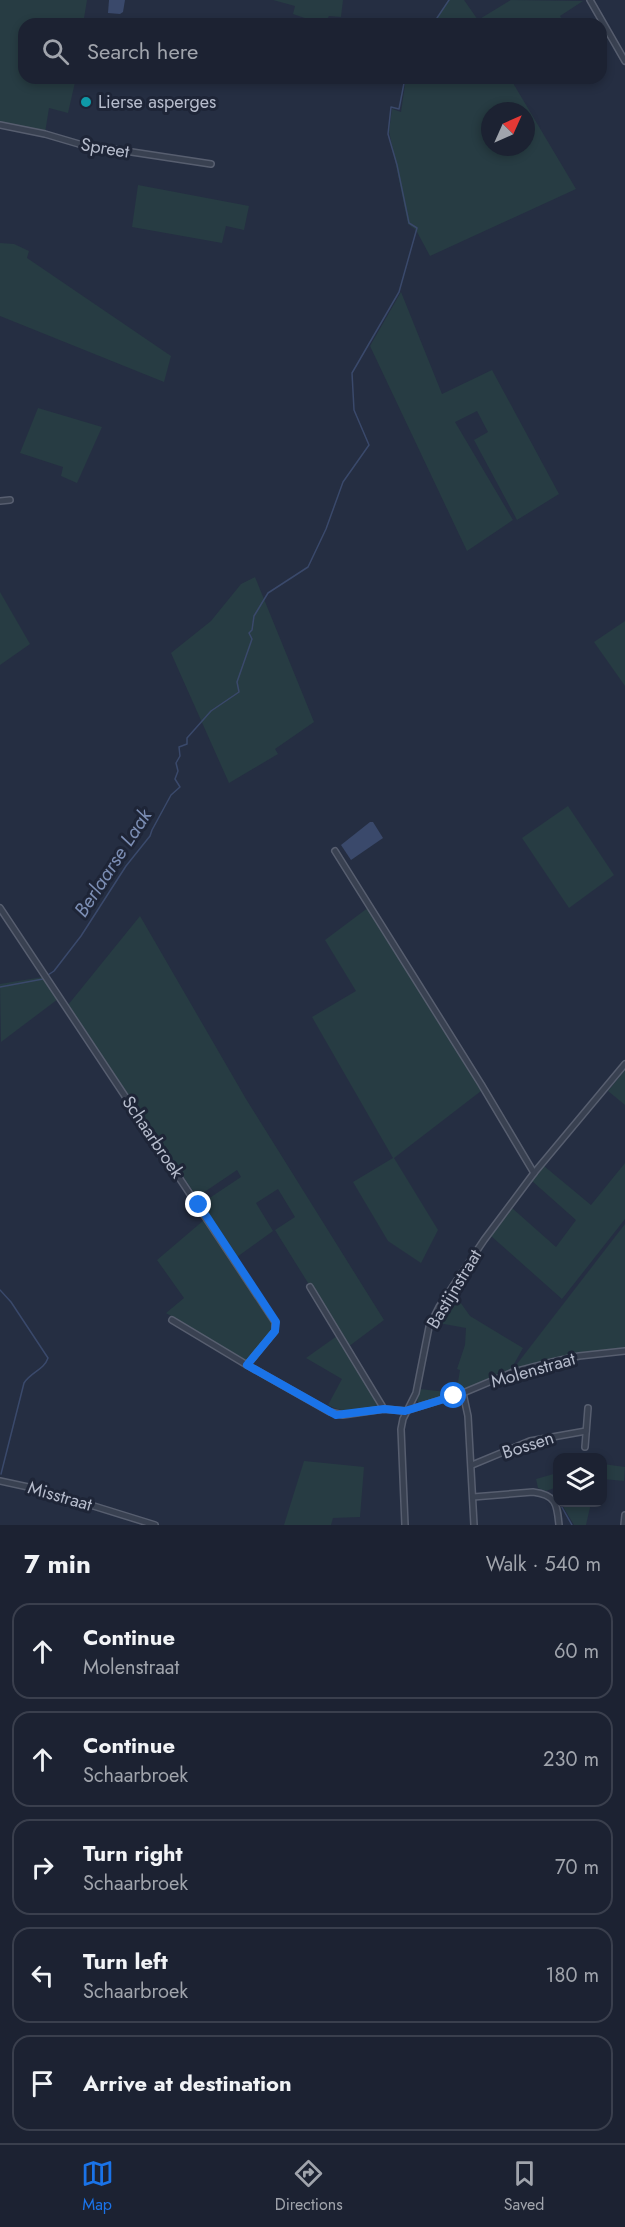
<!DOCTYPE html>
<meta charset="utf-8">
<style>
:root{--surface:#1c2232;--page:#252a3a;--text:#f1f3f6;--muted:#a0a4ac;--line:#3a3f4d;--accent:#1a73e8}
body{margin:0;font-family:Jost,sans-serif;background:var(--page);color:var(--text)}
.controls{position:absolute;right:18px;bottom:18px;display:grid;overflow:hidden;border-radius:12px;box-shadow:0 3px 9px #0003}
.controls button{width:54px;height:54px;display:grid;place-items:center;padding:0;border:0;border-bottom:2px solid var(--line);background:var(--surface);color:var(--text);font:30px sans-serif}
.compass{position:absolute;left:481px;top:102px;width:54px;height:54px;border-radius:50%;background:var(--surface);box-shadow:0 3px 9px #0003;rotate:45deg}
.stop{position:absolute;width:18px;height:18px;margin:-14px;border:4px solid #1a73e8;border-radius:50%;background:#fff}
.stop.end{background:#1a73e8;border-color:#fff;box-shadow:0 2px 6px #0008}
.list{margin:0;padding:0;list-style:none}
h2{display:flex;justify-content:space-between;align-items:center;height:78px;margin:0;padding:0 24px;font-size:26px}
h2 small{font-size:20px;font-weight:400;color:var(--muted)}
.list li{display:grid;grid-template-columns:39px 1fr auto;gap:18px;align-items:center;box-sizing:border-box;height:96px;margin:0 12px 12px;padding:0 12px;border:2px solid var(--line);border-radius:18px}
.list b{display:block;font-size:22px;white-space:nowrap}
.list p{margin:0;font-size:20px;white-space:nowrap;color:var(--muted)}
.list em{font-size:20px;font-style:normal;color:var(--muted)}
.icon{flex:none;width:33px;height:33px;fill:none;stroke:currentColor;stroke-width:2;stroke-linecap:round;stroke-linejoin:round}
.map{position:relative;flex:none;width:625px;height:1525px;overflow:hidden}
.search{position:absolute;background:var(--surface);box-shadow:0 3px 9px #0003;left:18px;right:18px;top:18px;height:66px;display:flex;align-items:center;gap:15px;box-sizing:border-box;padding:0 21px;border-radius:18px;color:var(--muted);font-size:22px}
.sheet{height:618px;background:var(--surface)}
nav{display:flex;justify-content:space-around;align-items:center;box-sizing:border-box;height:84px;border-top:2px solid var(--line);background:var(--surface);font-size:16px;color:var(--muted)}
nav a{display:grid;justify-items:center;gap:3px}
nav .on{color:var(--accent)}
.map>svg:first-child{display:block}
.green{fill:#273c43;fill-rule:evenodd}
.water{fill:#3a496b}
.lines{fill:none;stroke-linecap:round;stroke-linejoin:round}
.stream{stroke:#3a496b;stroke-width:1.5}
.minor-casing{stroke:#575e6f;stroke-width:8}
.minor{stroke:#394151;stroke-width:5}
.route{stroke:#1a73e8;stroke-width:8}
.culture-dot{fill:#0f9aa8;stroke:#1e2537;stroke-width:2}
.labels{text-anchor:middle;dominant-baseline:central;stroke-width:6;stroke-linejoin:round;paint-order:stroke}
.poi-label{font-size:18px;fill:#b6bccc;stroke:#1e2537;text-anchor:start}
.street-label{font-size:18px;fill:#b6bccc;stroke:#1e2537}
.water-label{font-size:20px;font-style:italic;fill:#7c8eb4;stroke:#1e2537}
</style>
<div class="map">
<svg width="625" height="1525" viewBox="0 0 625 1525">
<rect width="100%" height="100%" fill="#252e42"/>
<g class="green">
<path d="M 0,0 L 87,0 L 83,24 L 24,24 L 24,78 L 76,78 L 68,113 L 49,108 L 45,133 L 0,123 Z"/>
<path d="M 273,0 L 343,0 L 341,17 L 329,16 L 324,24 L 322,24 L 293,14 L 295,6 Z"/>
<path d="M 448,0 L 464,0 L 478,20 L 511,0 L 583,1 L 560,16 L 563,20 L 556,24 L 433,24 Z"/>
<path d="M 406,78 L 510,78 L 576,189 L 430,256 L 416,230 L 408,224 L 389,131 L 392,109 L 401,112 ZM 490,111 L 526,111 L 526,147 L 490,147 Z"/>
<path d="M 138,185 L 249,206 L 244,230 L 226,226 L 222,243 L 132,227 Z"/>
<path d="M 0,243 L 14,244 L 29,251 L 27,258 L 171,356 L 164,382 L 0,316 Z"/>
<path d="M 401,292 L 442,394 L 492,370 L 559,494 L 517,520 L 474,440 L 488,432 L 477,411 L 455,422 L 513,520 L 467,551 L 370,346 Z"/>
<path d="M 38,408 L 102,427 L 77,483 L 61,476 L 63,467 L 20,453 Z"/>
<path d="M 255,577 L 314,722 L 275,749 L 278,754 L 229,783 L 171,653 L 211,621 L 241,584 Z"/>
<path d="M 0,592 L 30,644 L 0,665 Z"/>
<path d="M 625,621 L 625,686 L 594,642 Z"/>
<path d="M 568,806 L 614,875 L 569,908 L 522,838 Z"/>
<path d="M 369,907 L 481,1091 L 394,1158 L 438,1230 L 421,1263 L 388,1241 L 353,1182 L 393,1158 L 312,1017 L 356,991 L 325,940 Z"/>
<path d="M 140,916 L 246,1099 L 384,1320 L 348,1347 L 275,1230 L 295,1217 L 278,1189 L 256,1203 L 273,1231 L 237,1257 L 202,1203 L 241,1177 L 237,1170 L 197,1197 L 68,1005 Z"/>
<path d="M 43,977 L 58,999 L 1,1042 L 0,984 Z"/>
<path d="M 625,1070 L 625,1105 L 608,1091 Z"/>
<path d="M 625,1163 L 625,1219 L 562,1299 L 491,1236 L 512,1208 L 556,1247 L 576,1220 L 532,1181 L 544,1166 L 591,1205 Z"/>
<path d="M 204,1220 L 272,1322 L 271,1331 L 247,1361 L 166,1313 L 184,1298 L 157,1260 Z"/>
<path d="M 625,1224 L 625,1348 L 581,1353 L 516,1369 L 517,1364 Z"/>
<path d="M 453,1292 L 470,1316 L 523,1348 L 510,1371 L 453,1394 L 419,1403 L 417,1401 L 420,1389 L 446,1392 L 448,1382 L 458,1382 L 460,1370 L 457,1369 L 465,1345 L 466,1328 L 433,1322 Z"/>
<path d="M 337,1336 L 380,1406 C 362,1409 344,1415 328,1405 L 342,1379 L 306,1358 Z"/>
<path d="M 304,1461 L 364,1467 L 360,1517 L 333,1518 L 331,1525 L 284,1525 Z"/>
<path d="M 603,1464 L 625,1467 L 624,1481 L 603,1479 Z"/>
<path d="M 557,1473 L 557,1487 L 546,1491 L 538,1488 L 536,1479 Z"/>
<path d="M 561,1503 L 591,1503 L 586,1525 L 574,1525 Z"/>
</g>
<g class="water">
<path d="M 109,0 L 125,0 L 123,12 L 120,14 L 108,13 Z"/>
<path d="M 370,822 L 373,822 L 383,838 L 351,860 L 341,845 Z"/>
</g>
<g class="lines">
<g class="stream">
<path d="M 433,24 L 449,0"/>
<path d="M 48,975 L 54,971 L 81,936 L 126,866 L 150,836 L 152,830 L 171,795 L 180,787 L 175,779 L 178,771 L 176,763 L 180,756 L 179,747 L 187,744 L 187,738 L 211,711 L 239,692 L 237,682 L 252,639 L 249,633 L 252,630 L 254,616 L 268,593 L 308,567 L 326,529 L 343,482 L 369,445 L 354,410 L 352,373 L 399,292 L 417,228 L 409,223 L 397,165 L 388,134 L 391,107 L 399,109 L 405,78"/>
<path d="M 0,987 L 43,979"/>
<path d="M 0,1290 L 11,1302 L 48,1358 C 44,1370 31,1372 24,1383 L 1,1474"/>
<path d="M 536,1490 L 545,1492"/>
<path d="M 552,1496 L 558,1500"/>
<path d="M 559,1502 L 572,1525"/>
</g>
<g class="minor-casing">
<g id="minor">
<path d="M 590,0 L 625,61"/>
<path d="M 0,125 L 45,134 L 79,144 L 211,164"/>
<path d="M 0,501 L 10,500"/>
<path d="M 335,851 L 481,1084 L 534,1173"/>
<path d="M 0,908 L 275,1322 L 275,1331 L 247,1365 L 330,1412 L 343,1415 L 384,1409 L 405,1411 L 463,1393 L 513,1372 L 548,1363 L 579,1356 L 625,1351"/>
<path d="M 310,1287 L 384,1409"/>
<path d="M 172,1320 L 247,1365"/>
<path d="M 463,1393 L 468,1416 L 474,1525"/>
<path d="M 585,1447 L 588,1408"/>
<path d="M 472,1465 L 530,1441 L 586,1431"/>
<path d="M 0,1481 L 42,1490 L 155,1525"/>
<path d="M 473,1497 L 533,1492 C 557,1495 557,1505 559,1525"/>
<path d="M 405,1525 L 401,1429 L 403,1419 L 416,1393 L 429,1327 L 439,1307 L 484,1240 L 534,1173 L 625,1064"/>
<path d="M 624,1525 L 625,1515"/>
</g>
</g>
<use href="#minor" class="minor"/>
</g>
<g class="lines">
<path class="route" d="M 199,1205 L 276,1322 L 275,1331 L 247,1365 L 336,1415 L 384,1409 L 405,1411 L 454,1396"/>
</g>
<circle class="culture-dot" cx="86" cy="102" r="6"/>
<g class="labels">
<g class="poi-label">
<text x="98" y="102">Lierse asperges</text>
</g>
<g class="street-label">
<text transform="translate(105 148) rotate(9)">Spreet</text>
<text transform="translate(153 1137) rotate(56)">Schaarbroek</text>
<text transform="translate(454 1289) rotate(-59)">Bastijnstraat</text>
<text transform="translate(533 1370) rotate(-16)">Molenstraat</text>
<text transform="translate(528 1445) rotate(-18)">Bossen</text>
<text transform="translate(60 1496) rotate(16)">Misstraat</text>
</g>
<g class="water-label">
<text transform="translate(113 863) rotate(-57)">Berlaarse Laak</text>
</g>
</g>
</svg>
<div class="controls">
<button><svg class="icon" aria-label="layers" viewBox="0 0 24 24"><path d="M12 4l9 5-9 5-9-5zM3 14l9 5 9-5"/></svg></button>
</div>
<svg class="compass" viewBox="-18 -18 36 36"><path d="M0-13l5 13h-10z" fill="#e53935"/><path d="M0 13l5-13h-10z" fill="#a0a4ac"/></svg>
<div class="stop" style="left:454px;top:1396px"></div>
<div class="stop end" style="left:199px;top:1205px"></div>
<div class="search"><svg class="icon" aria-label="search" viewBox="0 0 24 24"><circle cx="10" cy="10" r="6"/><path d="M15 15l6 6"/></svg>Search here</div>
</div>
<section class="sheet">
<h2>7 min<small>Walk · 540 m</small></h2>
<ul class="list">
<li><svg class="icon" aria-label="ahead" viewBox="0 0 24 24"><path d="M12 20V5M6 11l6-6 6 6"/></svg><div><b>Continue</b><p>Molenstraat</p></div><em>60 m</em></li>
<li><svg class="icon" aria-label="ahead" viewBox="0 0 24 24"><path d="M12 20V5M6 11l6-6 6 6"/></svg><div><b>Continue</b><p>Schaarbroek</p></div><em>230 m</em></li>
<li><svg class="icon" aria-label="right" viewBox="0 0 24 24"><path d="M7 20v-9h11M14 6l5 5-5 5"/></svg><div><b>Turn right</b><p>Schaarbroek</p></div><em>70 m</em></li>
<li><svg class="icon" aria-label="left" viewBox="0 0 24 24"><path d="M17 20v-9H6M10 6l-5 5 5 5"/></svg><div><b>Turn left</b><p>Schaarbroek</p></div><em>180 m</em></li>
<li><svg class="icon" aria-label="arrive" viewBox="0 0 24 24"><path d="M6 21V4h12l-3 4 3 4H6"/></svg><div><b>Arrive at destination</b></div></li>
</ul>
</section>
<nav>
<a class="on"><svg class="icon" aria-label="map" viewBox="0 0 24 24"><path d="M3 6l6-2 6 2 6-2v14l-6 2-6-2-6 2zM9 4v14M15 6v14"/></svg>Map</a>
<a><svg class="icon" aria-label="directions" viewBox="0 0 24 24"><path d="M12 3l9 9-9 9-9-9zM9 14v-3h6M13 9l2 2-2 2"/></svg>Directions</a>
<a><svg class="icon" aria-label="saved" viewBox="0 0 24 24"><path d="M7 4h10v16l-5-4-5 4z"/></svg>Saved</a>
</nav>
